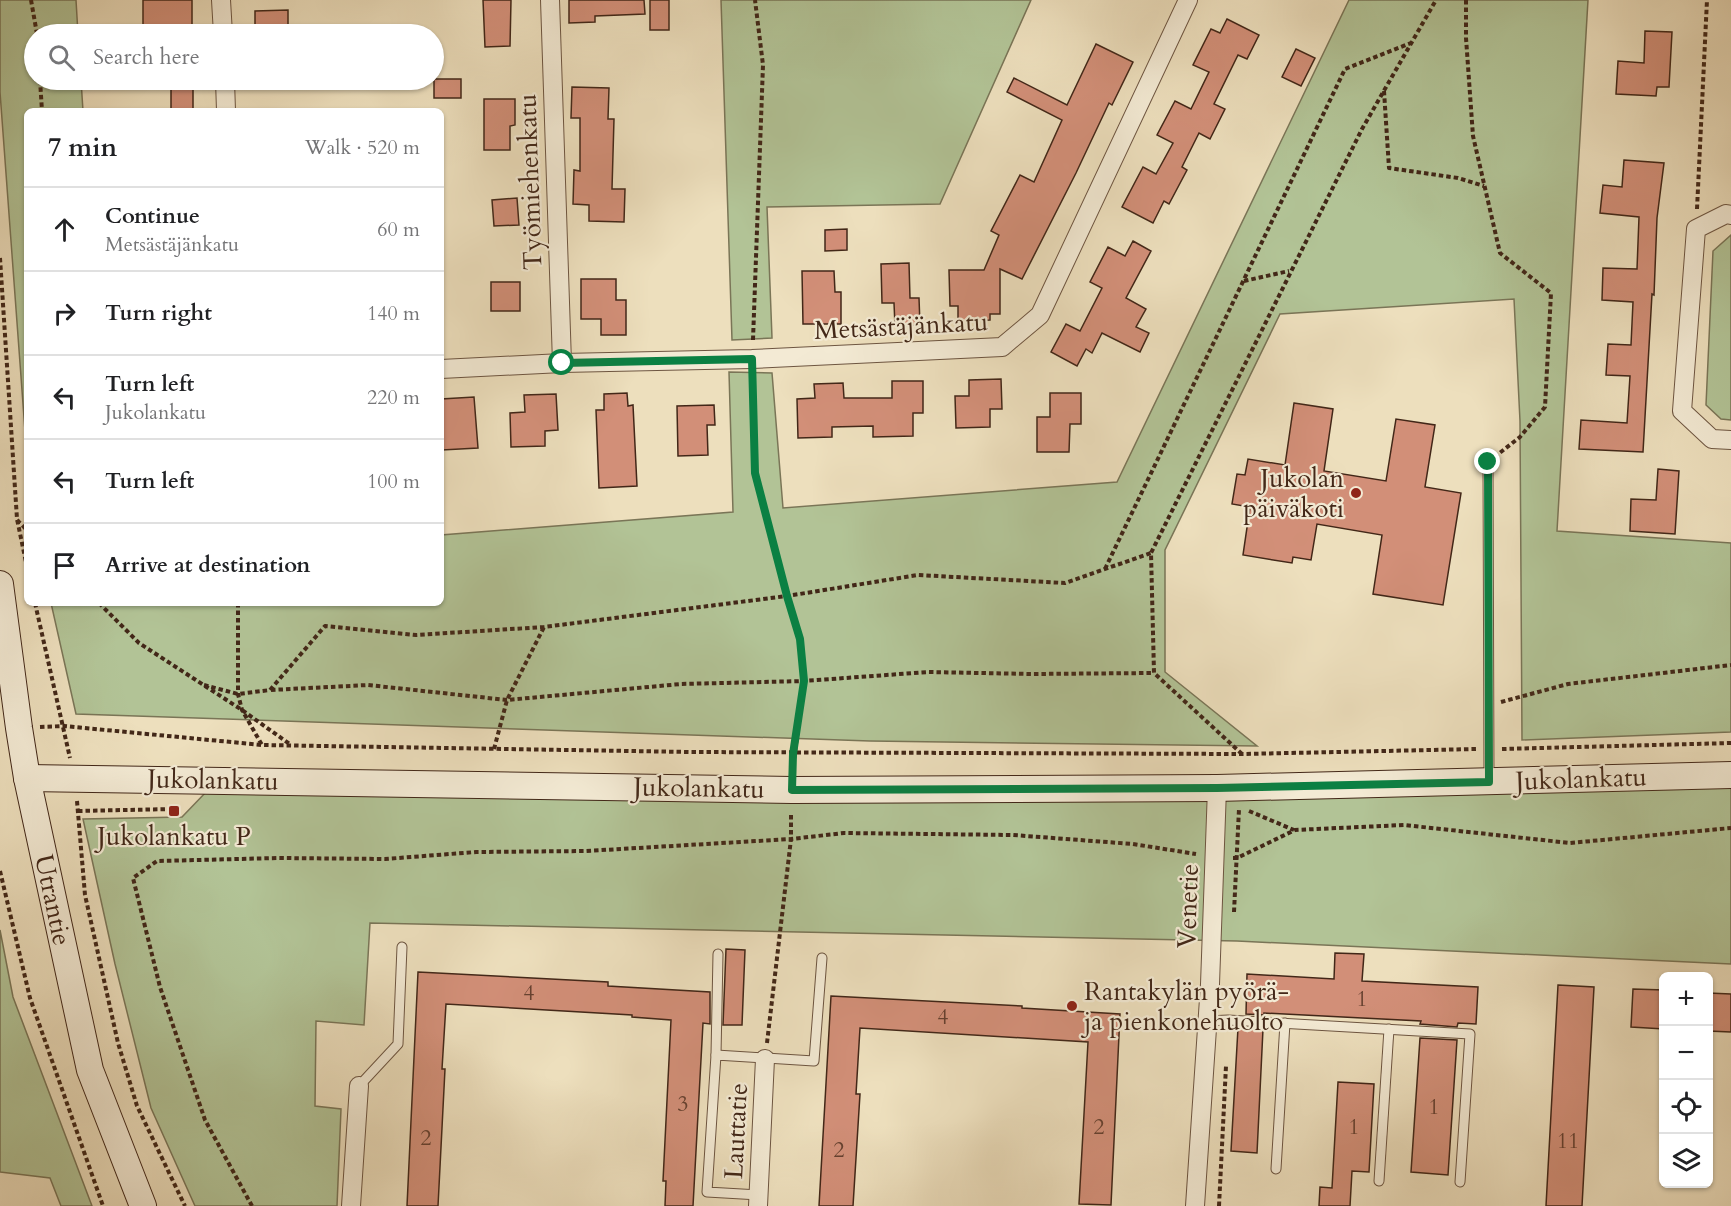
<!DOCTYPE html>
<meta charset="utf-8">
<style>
:root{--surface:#fff;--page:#f6f6f6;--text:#202124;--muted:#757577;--line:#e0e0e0}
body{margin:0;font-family:Cardo,serif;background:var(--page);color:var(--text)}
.controls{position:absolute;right:18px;bottom:18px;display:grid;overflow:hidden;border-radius:9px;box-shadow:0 2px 4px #0004}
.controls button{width:54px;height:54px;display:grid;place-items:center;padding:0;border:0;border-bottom:2px solid var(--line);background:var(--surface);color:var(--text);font:30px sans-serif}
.stop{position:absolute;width:18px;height:18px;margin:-14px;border:4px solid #0b8043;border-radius:50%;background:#fff}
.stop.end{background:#0b8043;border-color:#fff;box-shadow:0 2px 6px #0008}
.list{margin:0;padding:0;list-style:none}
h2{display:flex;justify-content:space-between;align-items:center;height:78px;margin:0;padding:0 24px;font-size:26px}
h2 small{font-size:20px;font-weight:400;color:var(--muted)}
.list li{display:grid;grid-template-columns:39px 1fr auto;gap:18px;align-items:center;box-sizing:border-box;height:84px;padding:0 24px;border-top:2px solid var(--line)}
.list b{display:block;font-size:22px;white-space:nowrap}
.list p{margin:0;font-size:20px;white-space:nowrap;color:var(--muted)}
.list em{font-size:20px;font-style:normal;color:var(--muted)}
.icon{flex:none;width:33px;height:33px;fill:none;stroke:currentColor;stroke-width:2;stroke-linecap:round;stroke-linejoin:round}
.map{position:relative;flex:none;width:1731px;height:1206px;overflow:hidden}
.search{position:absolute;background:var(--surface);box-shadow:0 2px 4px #0004;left:24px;top:24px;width:420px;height:66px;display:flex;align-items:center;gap:15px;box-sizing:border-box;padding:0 21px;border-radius:33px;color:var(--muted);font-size:22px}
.panel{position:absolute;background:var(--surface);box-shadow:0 2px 4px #0004;left:24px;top:108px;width:420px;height:498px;border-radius:9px}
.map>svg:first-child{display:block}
.green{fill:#b2c396;stroke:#7a7557;stroke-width:1.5}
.building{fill:#d28f78;stroke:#422718;stroke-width:1.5}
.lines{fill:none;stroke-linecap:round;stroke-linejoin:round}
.lane-casing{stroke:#6d5541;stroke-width:11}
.street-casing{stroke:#6d5541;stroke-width:20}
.secondary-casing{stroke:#422718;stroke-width:28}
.path{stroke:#422718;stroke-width:4;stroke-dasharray:4.5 3;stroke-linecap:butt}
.lane{stroke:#f3ead4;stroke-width:9}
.street{stroke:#f3ead4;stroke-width:18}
.secondary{stroke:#f3ead4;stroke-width:26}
.route{stroke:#0b8043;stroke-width:8}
.poi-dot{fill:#8f2418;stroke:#f3ead4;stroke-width:2}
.labels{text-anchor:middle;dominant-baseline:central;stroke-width:4.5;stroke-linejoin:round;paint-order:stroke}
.number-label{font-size:22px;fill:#664130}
.street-label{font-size:26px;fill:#422718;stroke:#f3ead4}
.poi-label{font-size:26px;fill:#422718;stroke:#f3ead4;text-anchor:end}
</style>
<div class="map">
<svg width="1731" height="1206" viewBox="0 0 1731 1206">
<rect width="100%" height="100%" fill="#eddfbd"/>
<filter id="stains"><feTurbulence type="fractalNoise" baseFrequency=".00333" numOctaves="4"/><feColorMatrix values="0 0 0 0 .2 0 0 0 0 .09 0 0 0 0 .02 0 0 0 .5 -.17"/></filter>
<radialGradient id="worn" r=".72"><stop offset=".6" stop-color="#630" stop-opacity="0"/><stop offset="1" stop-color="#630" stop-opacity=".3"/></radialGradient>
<g class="green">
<path d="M 0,0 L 76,0 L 78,34 L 34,34 L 34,80 L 81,80 L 83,111 L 27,111 L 27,458 L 0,92 Z"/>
<path d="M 721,0 L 1031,0 L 940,204 L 767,207 L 772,338 L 732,340 Z"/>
<path d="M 1349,0 L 1588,0 L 1557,531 L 1731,543 L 1731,732 L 1522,740 L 1520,421 L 1514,299 L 1280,314 L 1165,550 L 1165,672 L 1257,746 L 870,741 L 76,714 L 51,603 L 441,603 L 441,535 L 733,512 L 729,372 L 772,373 L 783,508 L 1117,482 Z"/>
<path d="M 1731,235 L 1731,420 L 1721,419 L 1706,405 L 1713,251 Z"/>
<path d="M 1731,784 L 1731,964 L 1237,941 L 370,923 L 364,1025 L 316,1021 L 315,1106 L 341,1109 L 337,1206 L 195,1206 L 151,1108 L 115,964 L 83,819 L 182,817 L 208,790 Z"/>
<path d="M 0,930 L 13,997 L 92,1206 L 61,1206 L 50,1178 L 0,1172 Z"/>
</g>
<g class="building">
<rect x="143" y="0" width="49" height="32"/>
<path d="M 483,0 L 511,0 L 510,46 L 485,47 Z"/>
<path d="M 569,0 L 644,0 L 645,14 L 595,16 L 595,22 L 569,23 Z"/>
<rect x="650" y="0" width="19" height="30"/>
<path d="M 288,10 L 288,34 L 260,34 L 260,27 L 255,27 L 255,11 Z"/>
<path d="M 1227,19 L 1259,35 L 1247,59 L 1238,55 L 1214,104 L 1225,109 L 1210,139 L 1199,133 L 1182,167 L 1187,170 L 1169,204 L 1164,201 L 1153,223 L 1122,207 L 1143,167 L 1156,174 L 1173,143 L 1157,135 L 1175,101 L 1191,109 L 1209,72 L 1193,65 L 1211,29 L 1220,33 Z"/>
<path d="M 1645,31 L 1672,32 L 1669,87 L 1657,87 L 1656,96 L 1616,94 L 1618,61 L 1644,63 Z"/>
<path d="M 1096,44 L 1133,62 L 1112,105 L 1109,103 L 1076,173 L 1022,279 L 1000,269 L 1000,314 L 990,314 L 990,320 L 958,321 L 958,306 L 950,306 L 949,270 L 984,270 L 999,235 L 991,231 L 1020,175 L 1034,182 L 1062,120 L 1007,92 L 1014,78 L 1067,105 Z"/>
<path d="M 1296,49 L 1315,58 L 1301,86 L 1282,77 Z"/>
<rect x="434" y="79" width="27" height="19"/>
<rect x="171" y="80" width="22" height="29"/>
<path d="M 572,87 L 609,88 L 608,119 L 614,119 L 612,189 L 625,189 L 624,222 L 589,221 L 589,205 L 573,204 L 574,170 L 580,171 L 580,118 L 571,118 Z"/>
<path d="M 484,99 L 515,99 L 515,125 L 510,126 L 510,150 L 484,150 Z"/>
<path d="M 1624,160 L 1664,163 L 1657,218 L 1654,295 L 1652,294 L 1643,452 L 1579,449 L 1581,420 L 1627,423 L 1630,376 L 1606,375 L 1608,344 L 1631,345 L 1633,302 L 1602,300 L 1603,268 L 1637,269 L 1639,217 L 1600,213 L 1603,185 L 1622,187 Z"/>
<path d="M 517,198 L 519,225 L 494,226 L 492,200 Z"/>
<path d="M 847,229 L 847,250 L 825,251 L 825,230 Z"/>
<path d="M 1133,241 L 1151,251 L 1126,298 L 1146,309 L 1136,327 L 1149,333 L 1140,352 L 1102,333 L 1092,353 L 1086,349 L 1077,366 L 1051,352 L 1066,324 L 1080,331 L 1102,288 L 1090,282 L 1108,247 L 1125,256 Z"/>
<path d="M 909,263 L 910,298 L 919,298 L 920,325 L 895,326 L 894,303 L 882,303 L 881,264 Z"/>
<path d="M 802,271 L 834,271 L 835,292 L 841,292 L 841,324 L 803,324 Z"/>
<path d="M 581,279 L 616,279 L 616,300 L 626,300 L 626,335 L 601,335 L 601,319 L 581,319 Z"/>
<rect x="491" y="282" width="29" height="29"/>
<path d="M 1001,379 L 1002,409 L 990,409 L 990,427 L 956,428 L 955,396 L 969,396 L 969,380 Z"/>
<path d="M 892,381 L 923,381 L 923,413 L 913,413 L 913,436 L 873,437 L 873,426 L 832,427 L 832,437 L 798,438 L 797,399 L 815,398 L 814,384 L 843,383 L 844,398 L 892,398 Z"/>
<path d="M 627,393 L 628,406 L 633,405 L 637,486 L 599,488 L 596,410 L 604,410 L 604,394 Z"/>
<path d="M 1050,393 L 1081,393 L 1081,424 L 1070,424 L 1069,452 L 1037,452 L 1037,417 L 1050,417 Z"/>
<path d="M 556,394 L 558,430 L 545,431 L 545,446 L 511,447 L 510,413 L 525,412 L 524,395 Z"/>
<path d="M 474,397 L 478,448 L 442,450 L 441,399 Z"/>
<path d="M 1294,403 L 1333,409 L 1324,471 L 1386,481 L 1396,419 L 1435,425 L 1425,487 L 1461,493 L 1443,605 L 1373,594 L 1382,535 L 1317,524 L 1311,560 L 1293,557 L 1292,563 L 1243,555 L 1250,507 L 1232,504 L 1237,474 L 1245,475 L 1248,459 L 1285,465 Z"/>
<path d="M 714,405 L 715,425 L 707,425 L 708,455 L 678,456 L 677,406 Z"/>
<path d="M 1658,469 L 1679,471 L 1675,534 L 1630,531 L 1631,499 L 1656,500 Z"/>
<path d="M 726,949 L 745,950 L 742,1025 L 723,1025 Z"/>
<path d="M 1335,953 L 1364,954 L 1362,981 L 1478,987 L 1476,1024 L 1458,1023 L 1457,1027 L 1420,1024 L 1421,1021 L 1264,1013 L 1264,1015 L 1246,1014 L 1247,974 L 1334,979 Z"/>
<path d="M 418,972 L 608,982 L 608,986 L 710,992 L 710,1024 L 703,1023 L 693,1206 L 665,1206 L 666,1181 L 663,1181 L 671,1020 L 632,1017 L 632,1015 L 446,1004 L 442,1069 L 445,1069 L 438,1206 L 407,1206 Z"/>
<path d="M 1558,985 L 1594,987 L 1582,1206 L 1546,1206 Z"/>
<path d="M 1633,989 L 1664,990 L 1664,1029 L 1631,1027 Z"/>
<path d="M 1708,993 L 1731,994 L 1731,1032 L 1708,1031 Z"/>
<path d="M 831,996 L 1022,1006 L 1022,1008 L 1120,1014 L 1111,1205 L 1079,1204 L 1088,1042 L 860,1028 L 856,1094 L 860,1094 L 853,1206 L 819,1206 Z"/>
<path d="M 1238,1028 L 1263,1029 L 1257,1153 L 1231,1151 Z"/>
<path d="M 1420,1038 L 1457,1040 L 1448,1175 L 1411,1172 Z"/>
<path d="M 1338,1082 L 1374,1084 L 1369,1172 L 1352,1171 L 1350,1206 L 1319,1206 L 1320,1187 L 1332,1188 Z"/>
</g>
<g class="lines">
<g class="lane-casing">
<g id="lane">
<path d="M 1488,462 L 1489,780"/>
<path d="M 1207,1021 L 1228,1020 L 1470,1034 L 1460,1182"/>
<path d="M 716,1055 L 718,954"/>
<path d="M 359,1086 L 398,1044 L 402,947"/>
<path d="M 1276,1169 L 1285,1023"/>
<path d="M 1379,1181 L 1389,1029"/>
<path d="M 759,1195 L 707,1192 L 716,1055 L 814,1061 L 822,958"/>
</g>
</g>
<g class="street-casing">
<g id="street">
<path d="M 221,0 L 223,34"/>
<path d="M 550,0 L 562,363"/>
<path d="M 225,80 L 226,111"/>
<path d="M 1731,215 L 1726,214 L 1696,229 L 1682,411 L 1712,439 L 1731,440"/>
<path d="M 441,369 L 562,363 L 752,359 L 1002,347 L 1040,315 L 1188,0"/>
<path d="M 351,1206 L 359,1086"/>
<path d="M 758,1206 L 765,1059"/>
<path d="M 1195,1206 L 1210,984 L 1217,788"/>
</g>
</g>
<g class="secondary-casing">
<g id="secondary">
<path d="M 0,584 L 19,728 L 27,778 L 90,1070 L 143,1206"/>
<path d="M 27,778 L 792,790 L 1217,788 L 1731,775"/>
</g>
</g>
<g class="path">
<path d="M 31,0 L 37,34"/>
<path d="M 1466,0 L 1466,38 L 1473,136 L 1500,253 L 1551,293 L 1545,407 L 1520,437 L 1497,455"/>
<path d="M 40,80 L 42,111"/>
<path d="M 1384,91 L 1389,168 L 1458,178 L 1484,186"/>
<path d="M 1697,209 L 1707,0"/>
<path d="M 0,258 L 17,519 L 27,567"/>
<path d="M 1244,281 L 1289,271"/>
<path d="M 753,340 L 763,65 L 755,0"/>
<path d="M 752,378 L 755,473 L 787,596 L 800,639 L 804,681 L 793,768"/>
<path d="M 17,520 L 27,530"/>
<path d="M 1105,569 L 1345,69 L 1411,43"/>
<path d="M 35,603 L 70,758"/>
<path d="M 99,603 L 139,643 L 242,710 L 291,745"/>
<path d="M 238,603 L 238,694 L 242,710 L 262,745"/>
<path d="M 204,685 L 238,694 L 270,690 L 325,626 L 416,635 L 544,627 L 787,596 L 918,575 L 1065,583 L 1151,553"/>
<path d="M 271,690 L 368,685 L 507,700 L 681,684 L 804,681 L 928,672 L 1032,674 L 1154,673"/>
<path d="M 1501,702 L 1568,684 L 1731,665"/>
<path d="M 40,727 L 64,726 L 262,745 L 691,752 L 1243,754 L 1477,749"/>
<path d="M 494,749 L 507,700 L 544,627"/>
<path d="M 1502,749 L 1731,743"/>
<path d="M 1242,754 L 1154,673 L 1151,553 L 1362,129 L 1436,0"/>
<path d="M 77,801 L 85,895 L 118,1043 L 137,1106 L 185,1206"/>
<path d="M 78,811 L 173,809"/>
<path d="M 1249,811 L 1294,830"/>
<path d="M 1233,858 L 1237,858 L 1295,830 L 1404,825 L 1570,843 L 1731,828"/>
<path d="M 0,871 L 30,998 L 103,1206"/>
<path d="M 1234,912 L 1239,809"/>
<path d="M 767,1043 L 791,839 L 791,812"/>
<path d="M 252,1206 L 205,1120 L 160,987 L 133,878 L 157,861 L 278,858 L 385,859 L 476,852 L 586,851 L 791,839 L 844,833 L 1013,835 L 1133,844 L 1196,854"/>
<path d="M 1219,1206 L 1226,1066"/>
</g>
<use href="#lane" class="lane"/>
<use href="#street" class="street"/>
<use href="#secondary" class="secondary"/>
</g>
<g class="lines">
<path class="route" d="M 562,363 L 752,359 L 755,473 L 787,596 L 800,639 L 804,681 L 793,754 L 792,790 L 1217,788 L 1489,782 L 1488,462"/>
</g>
<g class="poi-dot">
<circle cx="1356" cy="493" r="6"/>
<rect x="168" y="805" width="12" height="12" rx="3"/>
<circle cx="1072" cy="1006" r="6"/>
</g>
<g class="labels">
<g class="number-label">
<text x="529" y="993">4</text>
<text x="1362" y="999">1</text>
<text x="943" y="1017">4</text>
<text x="683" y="1104">3</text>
<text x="1434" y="1107">1</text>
<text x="1099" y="1127">2</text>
<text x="1354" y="1127">1</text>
<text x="426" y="1138">2</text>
<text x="1568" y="1141">11</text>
<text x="839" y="1150">2</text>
</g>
<g class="street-label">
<text transform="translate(530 182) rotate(-92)">Työmiehenkatu</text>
<text transform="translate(901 326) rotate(-3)">Metsästäjänkatu</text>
<text transform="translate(1581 779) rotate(-2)">Jukolankatu</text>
<text transform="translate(213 780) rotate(1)">Jukolankatu</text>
<text transform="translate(699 788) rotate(1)">Jukolankatu</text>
<text transform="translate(53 900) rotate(78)">Utrantie</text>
<text transform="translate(1188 906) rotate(-88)">Venetie</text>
<text transform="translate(736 1131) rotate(-87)">Lauttatie</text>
</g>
<g class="poi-label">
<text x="1344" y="478">Jukolan<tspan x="1344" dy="30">päiväkoti</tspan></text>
<text x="174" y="836" text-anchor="middle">Jukolankatu P</text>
<text x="1084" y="991" text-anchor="start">Rantakylän pyörä-<tspan x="1084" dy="30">ja pienkonehuolto</tspan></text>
</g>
</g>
<rect width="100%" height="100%" filter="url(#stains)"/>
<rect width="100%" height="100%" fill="url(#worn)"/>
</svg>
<div class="controls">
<button>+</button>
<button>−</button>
<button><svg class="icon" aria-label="locate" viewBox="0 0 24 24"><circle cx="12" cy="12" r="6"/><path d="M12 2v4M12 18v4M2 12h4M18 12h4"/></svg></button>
<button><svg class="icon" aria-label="layers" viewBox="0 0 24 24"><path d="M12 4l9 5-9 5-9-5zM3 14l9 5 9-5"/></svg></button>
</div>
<div class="stop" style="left:562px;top:363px"></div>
<div class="stop end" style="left:1488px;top:462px"></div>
<div class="search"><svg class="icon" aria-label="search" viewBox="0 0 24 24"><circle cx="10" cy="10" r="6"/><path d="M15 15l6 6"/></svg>Search here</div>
<section class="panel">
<h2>7 min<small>Walk · 520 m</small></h2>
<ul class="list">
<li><svg class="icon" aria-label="ahead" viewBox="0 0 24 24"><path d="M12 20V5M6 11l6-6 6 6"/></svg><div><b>Continue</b><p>Metsästäjänkatu</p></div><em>60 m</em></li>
<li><svg class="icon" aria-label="right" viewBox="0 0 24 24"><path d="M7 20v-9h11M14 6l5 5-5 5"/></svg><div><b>Turn right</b></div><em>140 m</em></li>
<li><svg class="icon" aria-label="left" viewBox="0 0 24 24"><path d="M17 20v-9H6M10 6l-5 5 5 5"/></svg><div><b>Turn left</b><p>Jukolankatu</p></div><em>220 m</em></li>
<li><svg class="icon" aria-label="left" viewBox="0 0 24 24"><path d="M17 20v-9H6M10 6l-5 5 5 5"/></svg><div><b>Turn left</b></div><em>100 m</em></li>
<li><svg class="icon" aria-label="arrive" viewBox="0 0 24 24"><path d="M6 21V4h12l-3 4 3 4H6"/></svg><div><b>Arrive at destination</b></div></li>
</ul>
</section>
</div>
